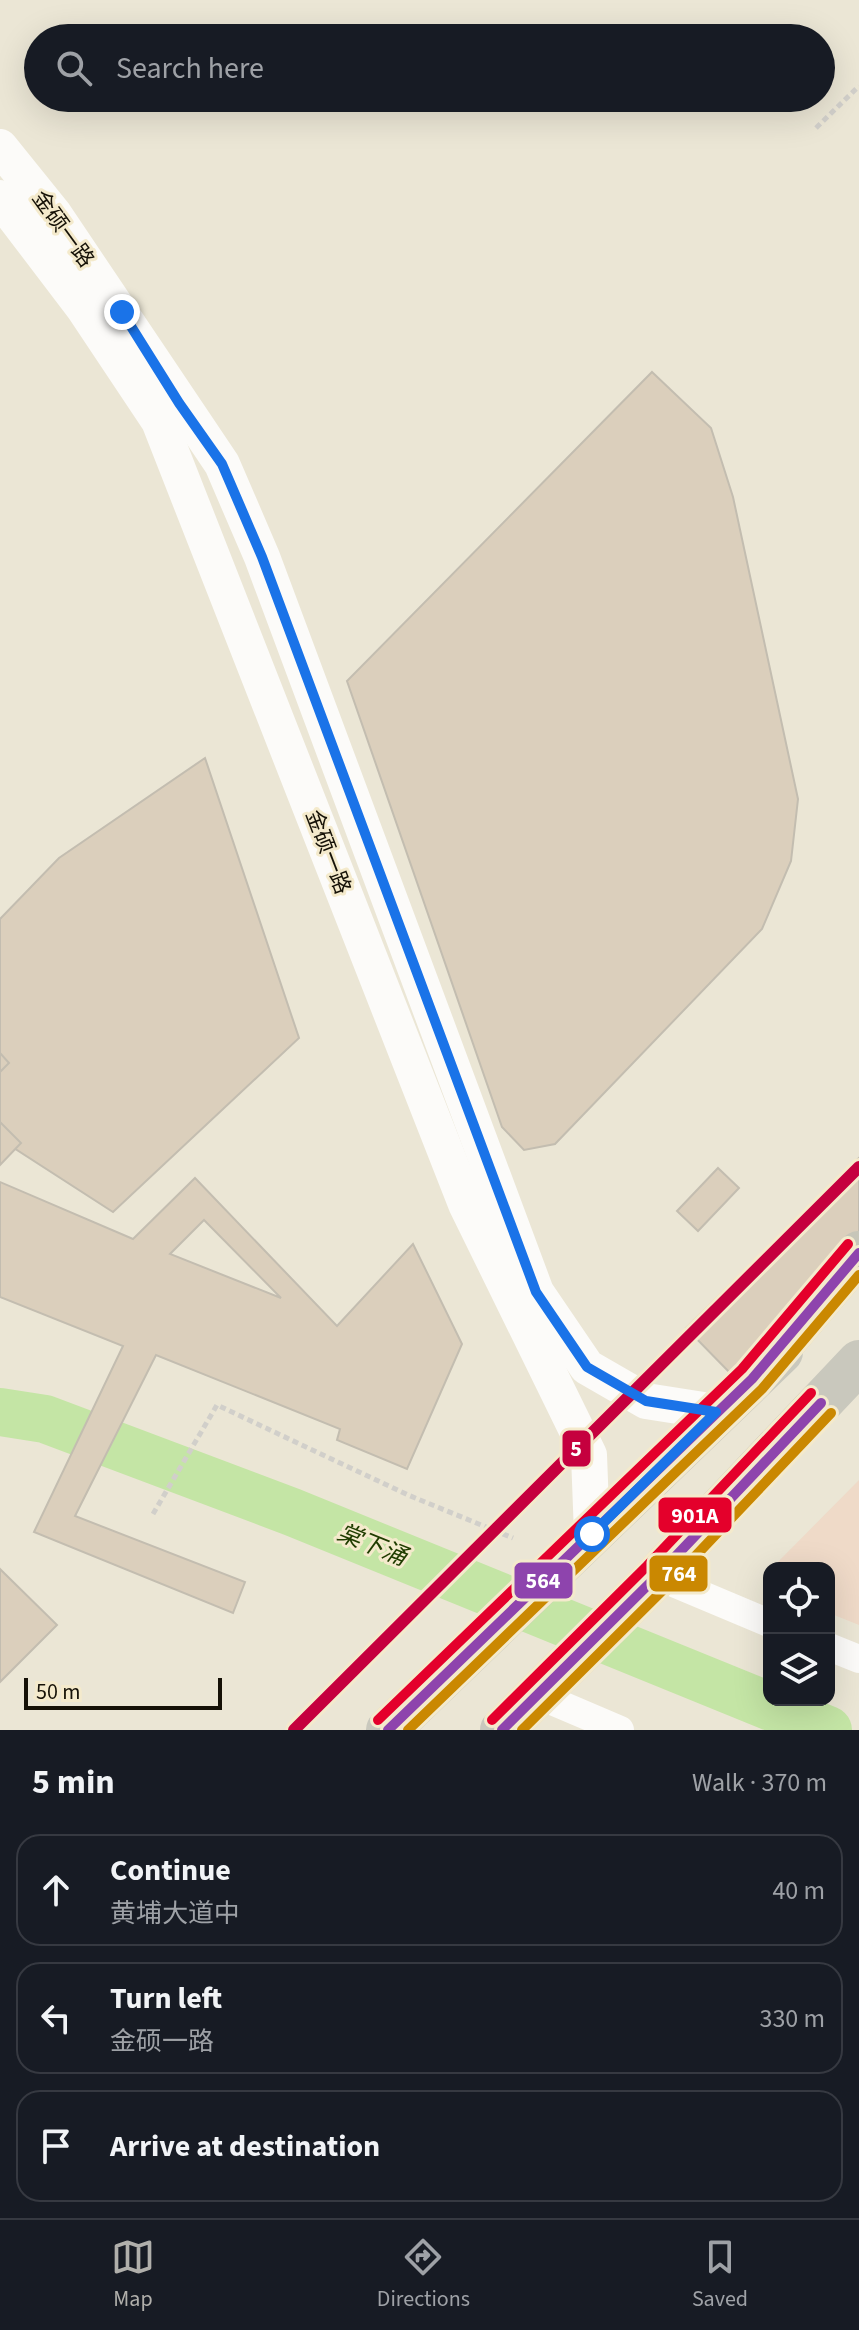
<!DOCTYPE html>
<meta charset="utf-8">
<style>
:root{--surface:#171b24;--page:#20242c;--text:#f1f3f6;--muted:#9ea1a6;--line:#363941;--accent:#b0afab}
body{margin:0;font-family:"Source Sans 3","Noto Sans SC",sans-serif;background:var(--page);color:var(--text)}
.controls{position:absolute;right:24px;bottom:24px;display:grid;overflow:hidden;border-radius:16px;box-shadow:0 8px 32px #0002}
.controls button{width:72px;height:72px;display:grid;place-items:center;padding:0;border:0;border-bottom:2px solid var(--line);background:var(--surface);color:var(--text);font:40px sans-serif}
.scale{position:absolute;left:24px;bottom:20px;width:198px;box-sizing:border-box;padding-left:8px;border:4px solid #151107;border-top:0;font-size:22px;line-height:28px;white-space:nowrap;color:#151107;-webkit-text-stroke:6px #f4eacc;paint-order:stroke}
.stop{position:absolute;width:24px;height:24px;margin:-18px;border:6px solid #1a73e8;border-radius:50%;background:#fff}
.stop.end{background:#1a73e8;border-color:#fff;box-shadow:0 2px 8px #0008}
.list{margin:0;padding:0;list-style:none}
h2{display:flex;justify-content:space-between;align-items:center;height:104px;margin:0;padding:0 32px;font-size:34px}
h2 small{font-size:26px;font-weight:400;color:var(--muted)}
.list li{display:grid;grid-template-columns:52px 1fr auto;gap:24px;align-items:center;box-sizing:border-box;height:112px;margin:0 16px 16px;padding:0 16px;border:2px solid var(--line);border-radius:24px}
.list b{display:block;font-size:30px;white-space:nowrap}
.list p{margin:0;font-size:26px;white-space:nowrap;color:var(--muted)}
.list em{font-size:26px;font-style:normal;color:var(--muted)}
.icon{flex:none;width:44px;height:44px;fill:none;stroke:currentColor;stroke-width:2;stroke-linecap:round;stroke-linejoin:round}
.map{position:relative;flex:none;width:859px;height:1730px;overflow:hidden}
.search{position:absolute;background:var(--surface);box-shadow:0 8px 32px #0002;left:24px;right:24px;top:24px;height:88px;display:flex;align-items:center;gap:20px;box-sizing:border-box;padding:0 28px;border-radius:44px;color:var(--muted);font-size:30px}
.sheet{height:488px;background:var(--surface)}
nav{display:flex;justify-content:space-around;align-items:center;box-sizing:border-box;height:112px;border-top:2px solid var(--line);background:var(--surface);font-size:22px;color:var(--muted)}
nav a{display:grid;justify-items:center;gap:4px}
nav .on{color:var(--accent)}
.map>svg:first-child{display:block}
.green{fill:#efdac8}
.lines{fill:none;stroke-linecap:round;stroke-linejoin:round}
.river{stroke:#c4e5a5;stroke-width:48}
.building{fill:#dbcfbc;stroke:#c3bdb0;stroke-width:2;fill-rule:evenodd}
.path{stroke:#d1cfca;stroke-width:5;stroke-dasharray:6 4;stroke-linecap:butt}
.minor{stroke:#fcfbf9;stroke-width:28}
.tertiary{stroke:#fcfbf9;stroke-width:36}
.primary{stroke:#c9c8bd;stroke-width:44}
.trunk{stroke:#c7c6b9;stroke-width:44}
.bus-1-casing{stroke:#f4eacc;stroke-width:16}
.bus-2-casing{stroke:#f4eacc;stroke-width:16}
.bus-3-casing{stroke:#f4eacc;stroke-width:16}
.bus-1{stroke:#8e44ad;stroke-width:10}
.bus-2{stroke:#ca8801;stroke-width:10}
.bus-3{stroke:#e4002b;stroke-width:10}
.metro-1-casing{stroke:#f4eacc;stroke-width:18}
.metro-1{stroke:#c5003e;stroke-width:12}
.route{stroke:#1a73e8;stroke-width:10}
.labels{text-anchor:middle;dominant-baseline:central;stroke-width:6;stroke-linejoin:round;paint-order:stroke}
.street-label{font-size:22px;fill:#151107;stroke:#f4eacc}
.water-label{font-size:24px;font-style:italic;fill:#203d00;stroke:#f4eacc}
.line-badge{stroke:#f4eacc;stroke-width:3}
.badge-label{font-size:22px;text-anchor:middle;font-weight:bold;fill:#fff}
</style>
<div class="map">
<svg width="859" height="1730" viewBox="0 0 859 1730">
<rect width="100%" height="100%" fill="#ebe6d5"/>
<path class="green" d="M 859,1480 L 859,1625 L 829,1613 L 829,1568 L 772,1568 Z"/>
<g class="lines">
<path class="river" d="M 0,1412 L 45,1419 L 292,1512 L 828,1730"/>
</g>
<g class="building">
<path d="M 652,372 L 711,428 L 733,497 L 798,799 L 791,861 L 762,929 L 555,1144 L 524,1150 L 502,1127 L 347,681 Z"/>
<path d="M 205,758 L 299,1038 L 113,1212 L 0,1139 L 0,919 L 59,858 Z"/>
<path d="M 0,1053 L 9,1063 L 0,1072 Z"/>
<path d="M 0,1122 L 21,1143 L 0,1165 Z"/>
<path d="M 859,1158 L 859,1256 L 735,1378 L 686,1328 Z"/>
<path d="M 718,1168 L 739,1188 L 698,1231 L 677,1211 Z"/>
<path d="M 195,1178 L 337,1326 L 413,1244 L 462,1344 L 407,1469 L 337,1440 L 340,1429 L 156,1355 L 75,1516 L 245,1582 L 233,1613 L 34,1532 L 123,1346 L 0,1297 L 0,1182 L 133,1239 ZM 204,1220 L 281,1298 L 170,1254 Z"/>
<path d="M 0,1569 L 57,1625 L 0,1682 Z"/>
</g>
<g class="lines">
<g class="path">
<path d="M 816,128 L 859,86"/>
<path d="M 153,1514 L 217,1405 L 408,1495 L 513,1538"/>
</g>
<g class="minor">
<path d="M 657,1576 L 769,1623"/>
<path d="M 829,1647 L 859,1659"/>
<path d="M 538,1695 L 620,1730"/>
</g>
<g class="tertiary">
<path d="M 0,147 L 54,214 L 222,464 L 262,557 L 536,1292 L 587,1367 L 646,1401 L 716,1412"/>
<path d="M 0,198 L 83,307 L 159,421 L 466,1204 L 589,1455 L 592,1534"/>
</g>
<g class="primary">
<path d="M 388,1730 L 781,1352"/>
<path d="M 502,1730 L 657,1576 L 859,1362"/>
</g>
<path class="trunk" d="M 752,1379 L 859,1253"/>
<g class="bus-1-casing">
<g id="bus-1">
<path d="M 388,1730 L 752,1379 L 859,1253"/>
<path d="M 502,1730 L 657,1576 L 821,1403"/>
</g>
</g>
<g class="bus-2-casing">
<g id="bus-2">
<path d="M 408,1730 L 762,1389 L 859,1275"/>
<path d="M 522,1730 L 667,1586 L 831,1413"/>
</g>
</g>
<g class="bus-3-casing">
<g id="bus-3">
<path d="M 378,1720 L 742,1369 L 848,1244"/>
<path d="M 492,1720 L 647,1566 L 811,1393"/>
</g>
</g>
<use href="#bus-1" class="bus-1"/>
<use href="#bus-2" class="bus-2"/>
<use href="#bus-3" class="bus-3"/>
<g class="metro-1-casing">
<path id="metro-1" d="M 294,1730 L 859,1167"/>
</g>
<use href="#metro-1" class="metro-1"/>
</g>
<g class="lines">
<path class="route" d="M 122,312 L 179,403 L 222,464 L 262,557 L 536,1292 L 587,1367 L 646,1401 L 716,1412 L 592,1534"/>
</g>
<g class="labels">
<g class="street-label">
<text transform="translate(63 229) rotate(54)">金硕一路</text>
<text transform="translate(328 852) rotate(69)">金硕一路</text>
</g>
<g class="water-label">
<text transform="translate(372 1545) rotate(22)">棠下涌</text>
</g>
</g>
<g class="line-badge">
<rect x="561" y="1429" width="31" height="39" rx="8" fill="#c5003e"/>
<rect x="657" y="1496" width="76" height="38" rx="8" fill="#e4002b"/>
<rect x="648" y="1554" width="61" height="39" rx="8" fill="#ca8801"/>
<rect x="513" y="1561" width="61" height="39" rx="8" fill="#8e44ad"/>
</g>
<g class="badge-label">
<text x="576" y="1456">5</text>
<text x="695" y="1523">901A</text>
<text x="679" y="1581">764</text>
<text x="543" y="1588">564</text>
</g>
</svg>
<div class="controls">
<button><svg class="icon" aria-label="locate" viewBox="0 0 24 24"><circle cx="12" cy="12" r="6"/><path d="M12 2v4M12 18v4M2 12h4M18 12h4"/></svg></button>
<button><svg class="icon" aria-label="layers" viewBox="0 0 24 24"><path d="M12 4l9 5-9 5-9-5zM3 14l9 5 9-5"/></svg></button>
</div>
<div class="scale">50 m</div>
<div class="stop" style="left:592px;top:1534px"></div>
<div class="stop end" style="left:122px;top:312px"></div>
<div class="search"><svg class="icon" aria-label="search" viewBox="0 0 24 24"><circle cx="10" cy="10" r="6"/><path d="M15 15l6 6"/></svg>Search here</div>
</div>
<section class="sheet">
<h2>5 min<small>Walk · 370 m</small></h2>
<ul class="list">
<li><svg class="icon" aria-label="ahead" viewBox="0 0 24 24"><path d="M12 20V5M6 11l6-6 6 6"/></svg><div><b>Continue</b><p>黄埔大道中</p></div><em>40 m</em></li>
<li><svg class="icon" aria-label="left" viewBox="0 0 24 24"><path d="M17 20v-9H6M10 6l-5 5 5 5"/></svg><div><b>Turn left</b><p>金硕一路</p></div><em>330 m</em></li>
<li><svg class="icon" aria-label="arrive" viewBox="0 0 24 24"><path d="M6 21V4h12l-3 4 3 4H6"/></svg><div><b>Arrive at destination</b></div></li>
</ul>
</section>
<nav>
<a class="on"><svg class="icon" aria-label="map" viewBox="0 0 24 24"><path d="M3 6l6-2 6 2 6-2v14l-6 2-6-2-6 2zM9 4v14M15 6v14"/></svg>Map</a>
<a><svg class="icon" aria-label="directions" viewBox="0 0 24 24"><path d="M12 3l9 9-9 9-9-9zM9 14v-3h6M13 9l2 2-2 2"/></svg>Directions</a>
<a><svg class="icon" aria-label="saved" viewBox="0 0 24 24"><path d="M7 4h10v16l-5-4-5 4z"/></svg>Saved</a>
</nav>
